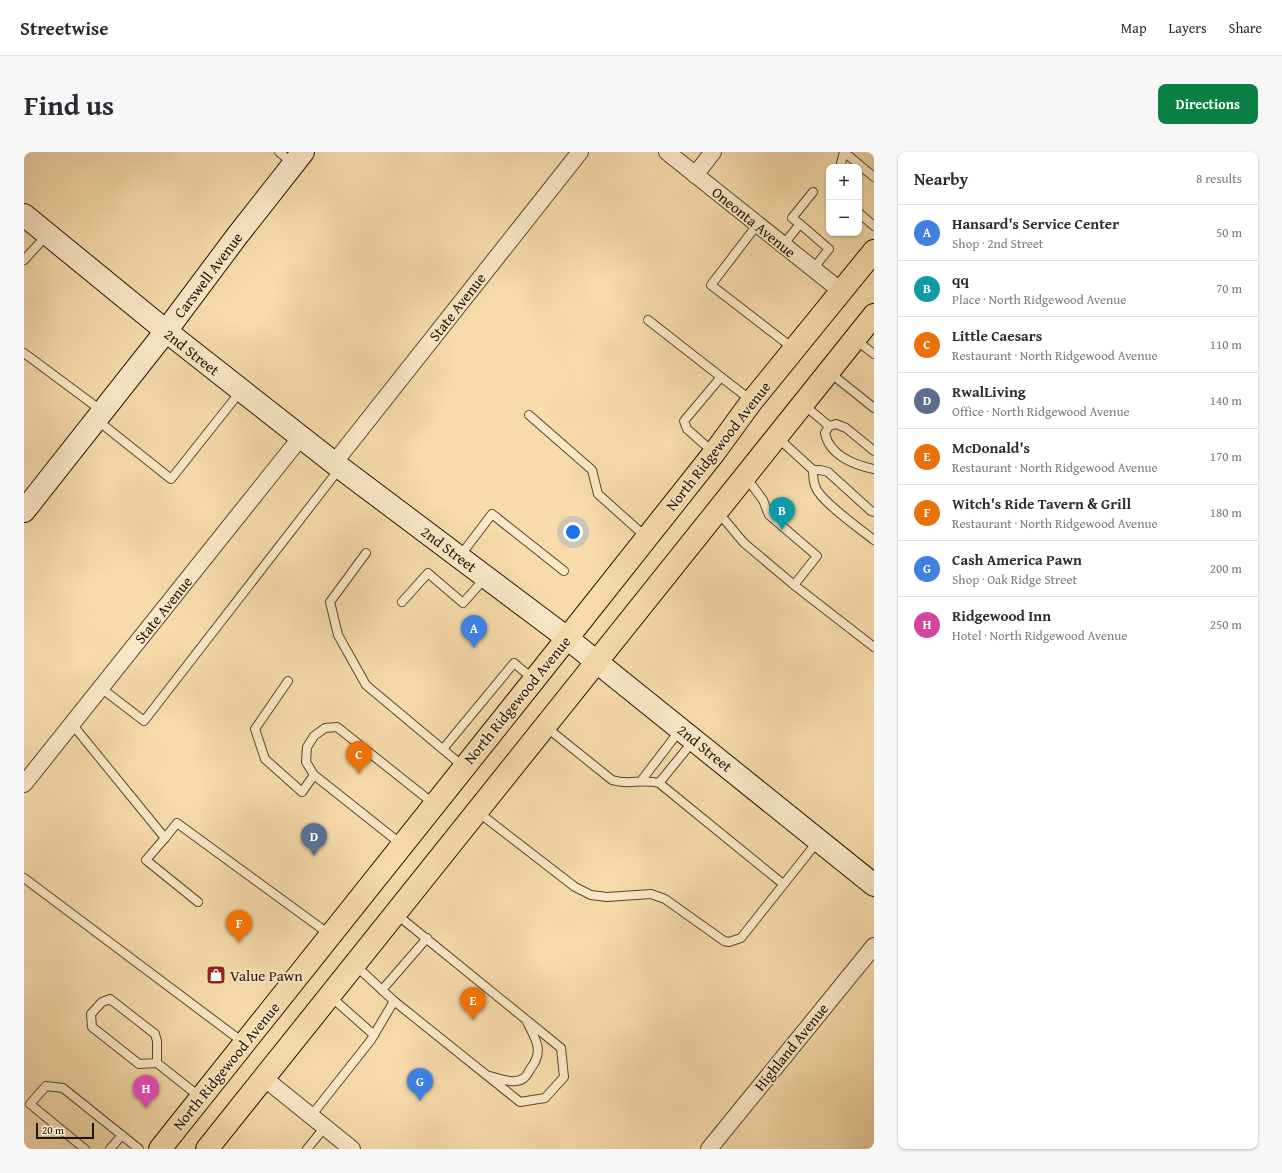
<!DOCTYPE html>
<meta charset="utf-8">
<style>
:root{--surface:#fff;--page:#f7f7f7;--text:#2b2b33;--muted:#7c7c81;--line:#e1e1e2;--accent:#0b8043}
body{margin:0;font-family:"Gentium Book Plus",serif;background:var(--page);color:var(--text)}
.controls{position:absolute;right:12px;top:12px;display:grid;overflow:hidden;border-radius:8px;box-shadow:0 1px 3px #0004}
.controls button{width:36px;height:36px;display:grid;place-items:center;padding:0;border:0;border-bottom:1px solid var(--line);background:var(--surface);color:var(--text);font:20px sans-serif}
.scale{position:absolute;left:12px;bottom:10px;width:58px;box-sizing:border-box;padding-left:4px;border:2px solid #211405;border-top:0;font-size:11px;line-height:14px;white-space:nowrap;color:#211405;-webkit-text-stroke:3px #fae8c8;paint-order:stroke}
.you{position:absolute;left:549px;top:380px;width:14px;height:14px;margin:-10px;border:3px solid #fff;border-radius:50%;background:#1a73e8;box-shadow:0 0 0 6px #1a73e833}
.badge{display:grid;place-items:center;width:26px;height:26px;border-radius:50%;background:var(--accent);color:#fff;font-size:13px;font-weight:700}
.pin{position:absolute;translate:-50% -33px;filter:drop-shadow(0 1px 2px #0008)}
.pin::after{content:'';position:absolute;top:21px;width:14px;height:12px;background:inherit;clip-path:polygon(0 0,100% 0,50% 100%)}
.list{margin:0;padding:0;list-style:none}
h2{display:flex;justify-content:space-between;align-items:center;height:52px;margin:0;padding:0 16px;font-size:17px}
h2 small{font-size:13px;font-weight:400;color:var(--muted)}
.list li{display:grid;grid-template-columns:26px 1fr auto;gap:12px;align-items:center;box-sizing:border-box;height:56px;padding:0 16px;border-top:1px solid var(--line)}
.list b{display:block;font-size:15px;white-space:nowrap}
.list p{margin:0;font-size:13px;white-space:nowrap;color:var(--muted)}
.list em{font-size:13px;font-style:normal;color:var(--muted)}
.map{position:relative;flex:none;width:850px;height:997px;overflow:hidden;border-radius:8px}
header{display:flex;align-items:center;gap:24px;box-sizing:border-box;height:56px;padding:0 20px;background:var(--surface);border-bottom:1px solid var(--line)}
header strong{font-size:19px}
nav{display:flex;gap:22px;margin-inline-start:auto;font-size:14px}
.intro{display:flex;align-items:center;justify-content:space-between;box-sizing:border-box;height:96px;padding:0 24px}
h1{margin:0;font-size:28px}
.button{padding:10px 18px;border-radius:8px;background:var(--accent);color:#fff;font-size:14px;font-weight:700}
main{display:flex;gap:24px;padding:0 24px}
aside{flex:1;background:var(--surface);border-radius:8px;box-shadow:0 1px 3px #0004}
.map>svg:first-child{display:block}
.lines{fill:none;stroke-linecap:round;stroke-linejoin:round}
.lane-casing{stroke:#56462e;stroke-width:10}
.street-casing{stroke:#56462e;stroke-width:18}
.secondary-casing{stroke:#211405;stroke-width:24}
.primary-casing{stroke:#211405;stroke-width:24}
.lane{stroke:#fae8c8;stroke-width:8}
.street{stroke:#fae8c8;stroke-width:16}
.secondary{stroke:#fae8c8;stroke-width:22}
.primary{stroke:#f7dbab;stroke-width:22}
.labels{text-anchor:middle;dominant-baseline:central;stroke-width:3.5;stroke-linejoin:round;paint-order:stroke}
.street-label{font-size:15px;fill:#211405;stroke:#fae8c8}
.poi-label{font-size:15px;fill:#211405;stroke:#fae8c8;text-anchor:start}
</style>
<header>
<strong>Streetwise</strong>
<nav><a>Map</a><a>Layers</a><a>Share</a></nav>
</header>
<div class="intro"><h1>Find us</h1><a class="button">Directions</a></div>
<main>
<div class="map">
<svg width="850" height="997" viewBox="0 0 850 997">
<rect width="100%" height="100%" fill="#f7dbab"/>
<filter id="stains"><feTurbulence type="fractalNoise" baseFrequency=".005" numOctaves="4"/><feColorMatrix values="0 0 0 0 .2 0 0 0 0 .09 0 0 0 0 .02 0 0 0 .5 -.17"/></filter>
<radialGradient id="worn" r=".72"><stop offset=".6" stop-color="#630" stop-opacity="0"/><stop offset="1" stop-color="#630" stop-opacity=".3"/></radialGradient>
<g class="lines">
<g class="lane-casing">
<g id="lane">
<path d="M 255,0 L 269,11"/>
<path d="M 816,15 L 820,0 L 850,25"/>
<path d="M 835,61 L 850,74"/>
<path d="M 776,72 L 768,66 L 789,40"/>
<path d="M 733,73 L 687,133 L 770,197"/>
<path d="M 759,93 L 776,72 L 805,97 L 789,117"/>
<path d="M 0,108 L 23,83"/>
<path d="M 624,168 L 697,225"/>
<path d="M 832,188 L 850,202"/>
<path d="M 0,201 L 78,259"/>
<path d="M 805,220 L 850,256"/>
<path d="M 780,253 L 805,274"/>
<path d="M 505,263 L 568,318 L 574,342 L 622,385"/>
<path d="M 73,268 L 147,327 L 216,240"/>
<path d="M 753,285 L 789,318 C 789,324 789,330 792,336 C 798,350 836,377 850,388"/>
<path d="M 850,299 L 822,276 L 812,272 L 805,274 L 801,281 C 805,303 830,313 850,317"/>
<path d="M 689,300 L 663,277 L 660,269 L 697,225 L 728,249"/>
<path d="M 789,318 L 796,318 L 804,320 L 847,359 L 850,360"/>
<path d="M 694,360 L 720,391 L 770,433 L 793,404 L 745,363 L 739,348 L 722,325"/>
<path d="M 342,401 L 306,450 L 314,483 L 342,533 L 440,615"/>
<path d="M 436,404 L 468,362 L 540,419"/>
<path d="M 770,433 L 850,495"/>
<path d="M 378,450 L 404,421 L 439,451 L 462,425"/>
<path d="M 264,529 L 231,577 L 241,607 L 278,640 L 290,623"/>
<path d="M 77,536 L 120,569 L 316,316"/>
<path d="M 48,572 L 141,686 L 153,671 L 305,782"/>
<path d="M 522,575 L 588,628 C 606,634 617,626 635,631 L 759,732"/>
<path d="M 419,597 L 490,511 L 509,527"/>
<path d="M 617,629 L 656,578"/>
<path d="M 635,631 L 670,588"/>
<path d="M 454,660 L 551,735 L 567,743 L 583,745 L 627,742 L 641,747 L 700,789 L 705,790 L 717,786 L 794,689"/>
<path d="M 141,686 L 122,708 L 174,750"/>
<path d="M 377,692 L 290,623 L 282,610 L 283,595 L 290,584 L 301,576 L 313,575 L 410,652"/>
<path d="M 0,726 L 220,891"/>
<path d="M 331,813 L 370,849 L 496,950 L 521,946 L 540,925 L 537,896 L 372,762"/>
<path d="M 358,838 L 403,786"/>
<path d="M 306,844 L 350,883"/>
<path d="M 133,911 L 115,912 L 68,875 L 67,862 L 78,850 L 86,847 L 131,882 L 133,889 L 133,911 L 176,945"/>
<path d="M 466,924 C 476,927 491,933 500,926 C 503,924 505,919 507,916 C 520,899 512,887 503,870"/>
<path d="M 287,964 L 347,888 L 370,849"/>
<path d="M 61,997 L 6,952 L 22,934 L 39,936 L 115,997"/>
<path d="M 86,997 L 98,983"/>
<path d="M 283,997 L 301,975"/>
</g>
</g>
<g class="street-casing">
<g id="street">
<path d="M 643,0 L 817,139"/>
<path d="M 671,23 L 689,0"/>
<path d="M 310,311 L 556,0"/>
<path d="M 0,632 L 277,285"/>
<path d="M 240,926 L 328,997"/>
<path d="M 685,997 L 850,794"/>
</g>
</g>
<g class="secondary-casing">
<g id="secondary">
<path d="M 0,63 L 142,179 L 217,238 L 310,311 L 543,486 L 850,733"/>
<path d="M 0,359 L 142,179 L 213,84 L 279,0"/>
</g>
</g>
<g class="primary-casing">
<g id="primary">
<path d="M 136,997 L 510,528 L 690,301 L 728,249 L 850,99"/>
<path d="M 183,997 L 850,163"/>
</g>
</g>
<use href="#lane" class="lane"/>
<use href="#street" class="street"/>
<use href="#secondary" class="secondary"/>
<use href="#primary" class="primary"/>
</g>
<defs>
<g id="shop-square" transform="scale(1)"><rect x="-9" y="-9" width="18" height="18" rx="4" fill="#8f2418" stroke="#fae8c8"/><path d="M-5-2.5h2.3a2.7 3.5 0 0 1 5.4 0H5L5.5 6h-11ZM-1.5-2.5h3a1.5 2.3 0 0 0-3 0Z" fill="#fff"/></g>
</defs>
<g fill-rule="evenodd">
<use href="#shop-square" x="192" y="823"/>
</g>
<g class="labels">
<g class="street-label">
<text transform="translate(730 70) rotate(39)">Oneonta Avenue</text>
<text transform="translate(184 123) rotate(-53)">Carswell Avenue</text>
<text transform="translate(433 155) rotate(-52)">State Avenue</text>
<text transform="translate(168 200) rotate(38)">2nd Street</text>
<text transform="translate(694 294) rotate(-52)">North Ridgewood Avenue</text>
<text transform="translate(425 397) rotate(37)">2nd Street</text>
<text transform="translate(139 458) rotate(-51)">State Avenue</text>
<text transform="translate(493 548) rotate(-51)">North Ridgewood Avenue</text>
<text transform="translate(681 596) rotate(39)">2nd Street</text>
<text transform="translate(767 895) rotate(-51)">Highland Avenue</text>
<text transform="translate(202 914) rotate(-51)">North Ridgewood Avenue</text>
</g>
<g class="poi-label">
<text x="206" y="823">Value Pawn</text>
</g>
</g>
<rect width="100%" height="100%" filter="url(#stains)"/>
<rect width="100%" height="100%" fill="url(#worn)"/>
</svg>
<div class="controls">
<button>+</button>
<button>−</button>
</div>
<div class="scale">20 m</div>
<div class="you"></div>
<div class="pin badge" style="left:450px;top:496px;background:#3f7fe0">A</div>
<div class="pin badge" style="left:758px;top:378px;background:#0f9aa8">B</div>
<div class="pin badge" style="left:335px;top:622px;background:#e8710a">C</div>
<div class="pin badge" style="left:290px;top:704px;background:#5c6f8a">D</div>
<div class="pin badge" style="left:449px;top:868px;background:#e8710a">E</div>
<div class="pin badge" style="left:215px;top:791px;background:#e8710a">F</div>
<div class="pin badge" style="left:396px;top:949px;background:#3f7fe0">G</div>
<div class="pin badge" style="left:122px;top:956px;background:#d1479c">H</div>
</div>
<aside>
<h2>Nearby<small>8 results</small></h2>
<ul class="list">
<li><span class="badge" style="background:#3f7fe0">A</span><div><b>Hansard's Service Center</b><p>Shop · 2nd Street</p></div><em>50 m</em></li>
<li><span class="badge" style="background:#0f9aa8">B</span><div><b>qq</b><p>Place · North Ridgewood Avenue</p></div><em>70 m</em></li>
<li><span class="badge" style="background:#e8710a">C</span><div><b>Little Caesars</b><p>Restaurant · North Ridgewood Avenue</p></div><em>110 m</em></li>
<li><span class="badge" style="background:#5c6f8a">D</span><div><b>RwalLiving</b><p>Office · North Ridgewood Avenue</p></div><em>140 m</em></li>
<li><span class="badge" style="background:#e8710a">E</span><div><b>McDonald's</b><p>Restaurant · North Ridgewood Avenue</p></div><em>170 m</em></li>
<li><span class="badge" style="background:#e8710a">F</span><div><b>Witch's Ride Tavern &amp; Grill</b><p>Restaurant · North Ridgewood Avenue</p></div><em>180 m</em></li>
<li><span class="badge" style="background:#3f7fe0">G</span><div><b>Cash America Pawn</b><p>Shop · Oak Ridge Street</p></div><em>200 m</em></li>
<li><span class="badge" style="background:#d1479c">H</span><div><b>Ridgewood Inn</b><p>Hotel · North Ridgewood Avenue</p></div><em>250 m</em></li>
</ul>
</aside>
</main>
